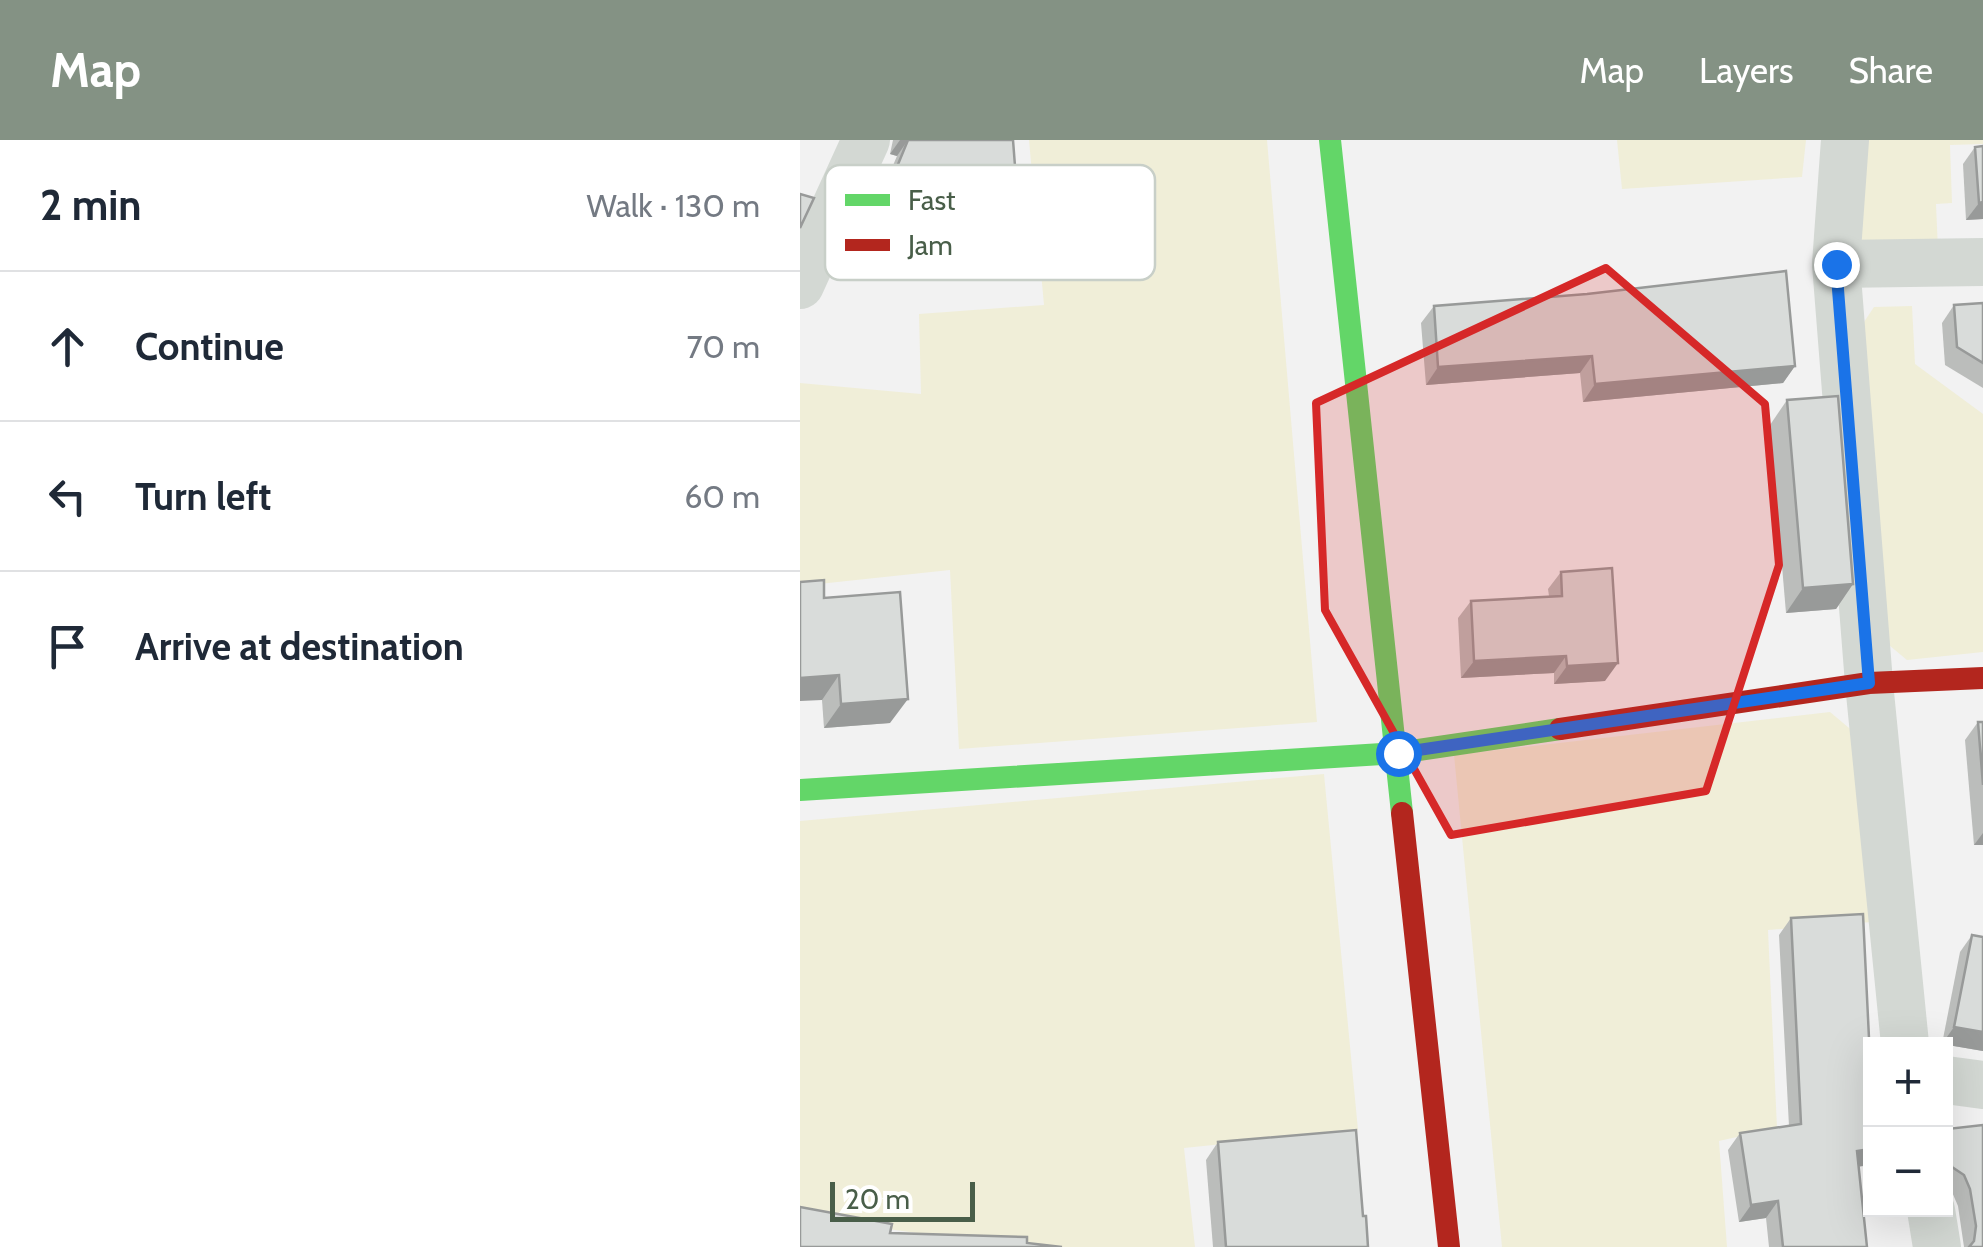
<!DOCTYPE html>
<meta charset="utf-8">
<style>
:root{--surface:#fff;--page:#f6f6f7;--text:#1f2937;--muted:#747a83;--line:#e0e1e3;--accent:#849284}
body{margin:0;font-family:Cabin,sans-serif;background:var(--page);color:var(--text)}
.controls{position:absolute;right:30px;bottom:30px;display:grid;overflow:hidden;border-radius:0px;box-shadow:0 10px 40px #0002}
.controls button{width:90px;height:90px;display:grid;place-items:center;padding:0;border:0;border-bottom:2px solid var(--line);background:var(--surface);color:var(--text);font:50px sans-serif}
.scale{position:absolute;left:30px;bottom:25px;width:145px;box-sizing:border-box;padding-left:10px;border:5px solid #495e49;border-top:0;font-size:28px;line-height:35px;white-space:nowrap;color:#495e49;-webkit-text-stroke:8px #fff;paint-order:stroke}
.stop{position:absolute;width:30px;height:30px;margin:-22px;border:8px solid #1a73e8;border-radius:50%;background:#fff}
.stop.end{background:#1a73e8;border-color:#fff;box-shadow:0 2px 10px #0008}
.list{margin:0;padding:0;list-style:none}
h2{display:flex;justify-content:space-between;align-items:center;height:130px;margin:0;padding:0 40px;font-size:42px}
h2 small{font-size:32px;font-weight:400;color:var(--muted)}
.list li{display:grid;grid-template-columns:65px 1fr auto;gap:30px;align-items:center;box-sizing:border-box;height:150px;padding:0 40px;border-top:2px solid var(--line)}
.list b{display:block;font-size:38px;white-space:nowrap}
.list em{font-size:32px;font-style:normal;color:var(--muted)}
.icon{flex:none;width:55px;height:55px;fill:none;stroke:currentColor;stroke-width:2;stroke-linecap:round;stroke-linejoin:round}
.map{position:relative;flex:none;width:1183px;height:1107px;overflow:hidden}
header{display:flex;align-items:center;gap:60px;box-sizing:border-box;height:140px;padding:0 50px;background:var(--accent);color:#fff}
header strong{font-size:48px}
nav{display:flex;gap:55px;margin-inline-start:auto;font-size:35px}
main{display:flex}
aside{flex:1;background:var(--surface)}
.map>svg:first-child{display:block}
.green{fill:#f0eed8}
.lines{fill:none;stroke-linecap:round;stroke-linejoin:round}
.street{stroke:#d3d8d3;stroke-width:48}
.fast{stroke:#63d668;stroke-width:22}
.jam{stroke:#b3261e;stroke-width:22}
.wall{fill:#bbbdbb}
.shaded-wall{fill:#989a99}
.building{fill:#d9dcda;stroke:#989a99;stroke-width:2.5}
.route{stroke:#1a73e8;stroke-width:12}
.marked{fill:#d62828;fill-opacity:0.2;stroke:#d62828;stroke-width:8;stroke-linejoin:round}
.key{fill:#fff;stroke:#c8cfc8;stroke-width:2.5}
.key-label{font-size:28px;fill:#495e49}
</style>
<header>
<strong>Map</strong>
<nav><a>Map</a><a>Layers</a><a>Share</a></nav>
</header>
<main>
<aside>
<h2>2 min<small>Walk · 130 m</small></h2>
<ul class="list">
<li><svg class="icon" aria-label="ahead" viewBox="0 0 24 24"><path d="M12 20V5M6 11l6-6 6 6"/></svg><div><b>Continue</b></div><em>70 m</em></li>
<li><svg class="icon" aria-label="left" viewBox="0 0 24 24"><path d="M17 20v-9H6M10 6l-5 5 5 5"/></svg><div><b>Turn left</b></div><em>60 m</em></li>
<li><svg class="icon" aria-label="arrive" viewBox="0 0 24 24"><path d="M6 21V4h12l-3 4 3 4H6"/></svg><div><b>Arrive at destination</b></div></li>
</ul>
</aside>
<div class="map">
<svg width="1183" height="1107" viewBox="0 0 1183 1107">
<rect width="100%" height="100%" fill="#f2f2f2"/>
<g class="green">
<path d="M 229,0 L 467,0 L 517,582 L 159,609 L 150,430 L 0,446 L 0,243 L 121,254 L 119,174 L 244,165 Z"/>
<path d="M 817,0 L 1006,0 L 1002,37 L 822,49 Z"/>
<path d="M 1067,0 L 1183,0 L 1183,4 L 1150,5 L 1152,63 L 1136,64 L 1138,110 L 1056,103 Z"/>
<path d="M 1112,166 L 1115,224 L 1183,274 L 1183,512 L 1107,520 L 1077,495 L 1058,191 L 1074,167 Z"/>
<path d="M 1030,572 L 1061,598 L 1072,782 L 968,790 L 977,988 L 919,1001 L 927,1107 L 702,1107 L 654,615 Z"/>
<path d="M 524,634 L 558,990 L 384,1008 L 395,1107 L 220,1107 L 0,1077 L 0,681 Z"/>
</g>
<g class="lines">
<g class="street">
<path d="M 1045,0 L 1036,124 L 1069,543 L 1105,904"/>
<path d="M 1036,124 L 1183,122"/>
<path d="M 0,145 L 66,0"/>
<path d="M 1146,940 L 1183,945"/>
<path d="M 1131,1070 L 1137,1107"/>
</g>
<g class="fast">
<path d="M 530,0 L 602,673"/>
<path d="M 0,650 L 598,613 L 760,589"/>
</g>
<g class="jam">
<path d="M 760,589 L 1069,543 L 1183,538"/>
<path d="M 602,673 L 649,1107"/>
</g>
</g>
<g class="wall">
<path d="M 93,0 L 213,0 L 193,121 L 181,138 L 65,91 L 97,16 L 90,14 Z"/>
<path d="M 1183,6 L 1183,79 L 1166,80 L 1163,24 L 1175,7 Z"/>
<path d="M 1183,163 L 1183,248 L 1145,225 L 1142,183 L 1154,165 Z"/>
<path d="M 634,166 L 995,226 L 983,243 L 783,262 L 780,233 L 626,245 L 621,183 Z"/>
<path d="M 987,260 L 1053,444 L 1036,469 L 986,473 L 970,285 Z"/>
<path d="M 761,432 L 805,541 L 754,544 L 754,533 L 661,538 L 658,478 L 671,461 L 749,456 L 748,449 Z"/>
<path d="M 24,458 L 90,583 L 24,588 L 22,560 Z"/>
<path d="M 1178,582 L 1183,582 L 1183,705 L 1174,705 L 1165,600 Z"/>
<path d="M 991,778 L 1070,919 L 1070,1025 L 1058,1027 L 1067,1107 L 969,1107 L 966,1078 L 939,1082 L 928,1010 L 940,993 L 989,986 L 979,795 Z"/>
<path d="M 1172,795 L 1183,797 L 1183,911 L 1142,904 L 1160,812 Z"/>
<path d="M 1183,985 L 1183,1107 L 1164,1107 L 1158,1066 L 1152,1052 L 1146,1048 L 1146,992 L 1147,989 Z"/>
<path d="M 418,1002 L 563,1076 L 568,1107 L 413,1107 L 406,1020 Z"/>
</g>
<g class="shaded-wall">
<path d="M 100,0 L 108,0 L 97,16 L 90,14 Z"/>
<path d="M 1183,62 L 1183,79 L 1166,80 L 1179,63 Z"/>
<path d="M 78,73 L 193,121 L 181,138 L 65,91 Z"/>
<path d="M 792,216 L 780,233 L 626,245 L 638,227 Z"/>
<path d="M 995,226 L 983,243 L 783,262 L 795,244 Z"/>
<path d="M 1053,444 L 1036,469 L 986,473 L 1003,448 Z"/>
<path d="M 766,516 L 754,533 L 661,538 L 674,521 Z"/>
<path d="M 818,523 L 805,541 L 754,544 L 767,526 Z"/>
<path d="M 39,535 L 22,560 L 0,561 L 0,538 Z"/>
<path d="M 108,559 L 90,583 L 24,588 L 41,564 Z"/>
<path d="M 1183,693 L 1183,705 L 1174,705 Z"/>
<path d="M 1154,887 L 1183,892 L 1183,911 L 1142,904 Z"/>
<path d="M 1070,1009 L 1070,1025 L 1045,1028 L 1057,1011 Z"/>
<path d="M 978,1061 L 966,1078 L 939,1082 L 951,1065 Z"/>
</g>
<g class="building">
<path d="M 108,0 L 213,0 L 215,26 L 230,32 L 193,121 L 78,73 Z"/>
<path d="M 1183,6 L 1183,62 L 1179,63 L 1175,7 Z"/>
<path d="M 0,54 L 14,58 L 0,88 Z"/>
<path d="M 986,131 L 995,226 L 795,244 L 792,216 L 638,227 L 634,166 L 787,154 Z"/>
<path d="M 1183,163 L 1183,223 L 1157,207 L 1154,165 Z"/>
<path d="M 1038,256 L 1053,444 L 1003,448 L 987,260 Z"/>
<path d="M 812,428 L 818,523 L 767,526 L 766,516 L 674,521 L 671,461 L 762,456 L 761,432 Z"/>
<path d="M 24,440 L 24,458 L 100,452 L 108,559 L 41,564 L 39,535 L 0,538 L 0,442 Z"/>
<path d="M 1178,582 L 1183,582 L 1183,645 Z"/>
<path d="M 1063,774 L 1070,919 L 1070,1009 L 1057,1011 L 1067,1107 L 983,1107 L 978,1061 L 951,1065 L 940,993 L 1001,984 L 991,778 Z"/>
<path d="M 1172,795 L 1183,797 L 1183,892 L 1154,887 Z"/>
<path d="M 1183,985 L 1183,1107 L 1169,1107 L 1174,1101 L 1176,1086 L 1170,1049 L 1164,1035 L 1152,1027 L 1147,989 Z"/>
<path d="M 556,990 L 563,1076 L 566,1076 L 568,1107 L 426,1107 L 418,1002 Z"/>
<path d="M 0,1067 L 92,1084 L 90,1093 L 227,1097 L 227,1103 L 262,1107 L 0,1107 Z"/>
</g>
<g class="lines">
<path class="route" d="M 598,613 L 1069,543 L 1036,124"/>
</g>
<path class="marked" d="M 806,128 L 965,264 L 979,425 L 906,651 L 651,695 L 525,470 L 516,263 Z"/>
<rect x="25" y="25" width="330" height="115" rx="15" class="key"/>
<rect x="45" y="54" width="45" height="12" fill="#63d668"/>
<rect x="45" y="99" width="45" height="12" fill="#b3261e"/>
<g class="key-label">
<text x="108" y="70">Fast</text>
<text x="108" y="115">Jam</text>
</g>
</svg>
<div class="controls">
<button>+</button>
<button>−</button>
</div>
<div class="scale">20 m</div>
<div class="stop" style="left:598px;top:613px"></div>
<div class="stop end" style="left:1036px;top:124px"></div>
</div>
</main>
